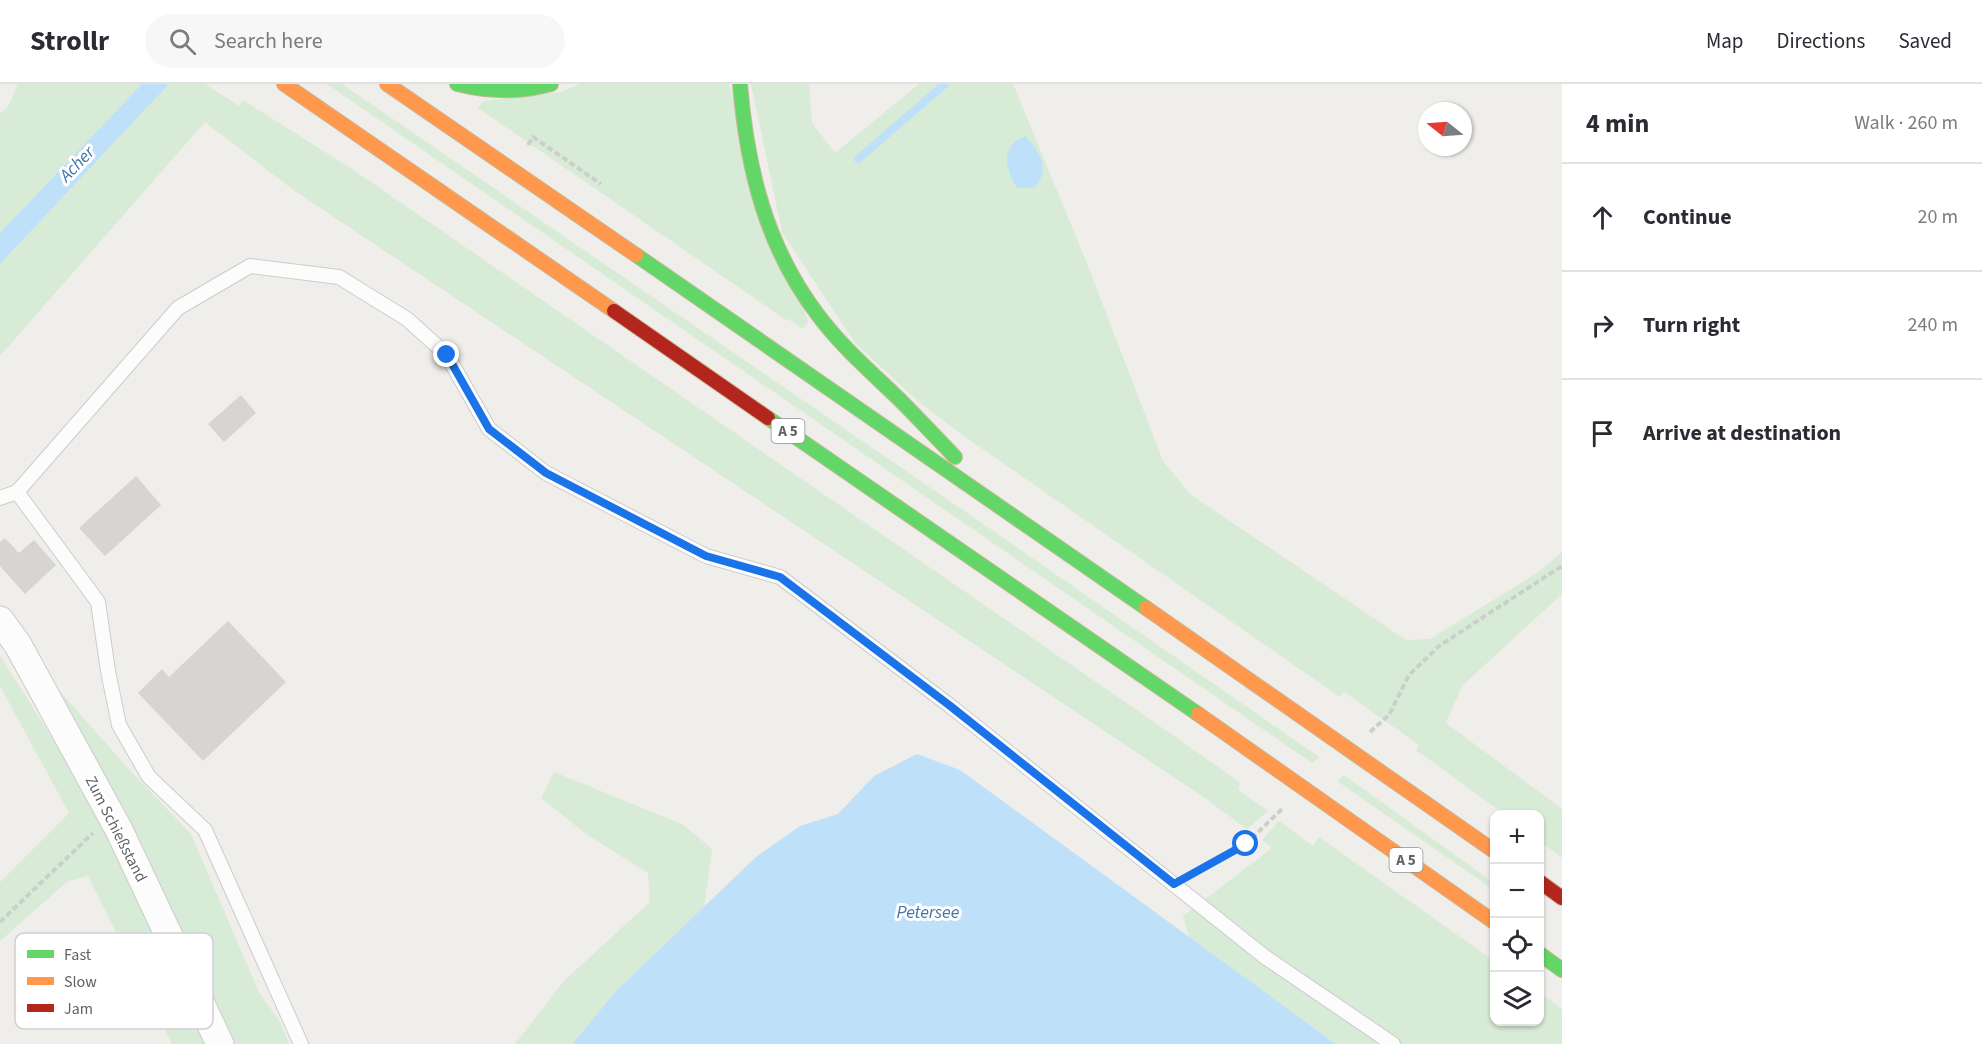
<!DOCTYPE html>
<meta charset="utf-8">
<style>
:root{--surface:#fff;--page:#f7f7f7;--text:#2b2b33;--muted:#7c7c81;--line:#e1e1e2}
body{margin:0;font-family:"Source Sans 3",sans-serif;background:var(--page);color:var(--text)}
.controls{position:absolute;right:18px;bottom:18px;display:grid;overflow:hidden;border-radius:12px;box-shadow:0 2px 4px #0004}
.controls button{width:54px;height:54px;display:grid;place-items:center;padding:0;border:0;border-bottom:2px solid var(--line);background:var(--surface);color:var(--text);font:30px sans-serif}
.compass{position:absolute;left:1418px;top:18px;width:54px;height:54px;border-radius:50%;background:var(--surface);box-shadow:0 2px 4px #0004;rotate:287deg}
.stop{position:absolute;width:18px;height:18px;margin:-14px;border:4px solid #1a73e8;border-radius:50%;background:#fff}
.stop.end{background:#1a73e8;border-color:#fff;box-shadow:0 2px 6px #0008}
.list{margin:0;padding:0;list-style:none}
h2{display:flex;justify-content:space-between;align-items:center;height:78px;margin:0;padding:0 24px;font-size:26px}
h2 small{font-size:20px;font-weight:400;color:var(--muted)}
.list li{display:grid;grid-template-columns:39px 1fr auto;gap:18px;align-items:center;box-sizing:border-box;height:108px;padding:0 24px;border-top:2px solid var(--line)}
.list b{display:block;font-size:22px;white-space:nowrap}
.list em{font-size:20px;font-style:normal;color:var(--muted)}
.icon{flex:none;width:33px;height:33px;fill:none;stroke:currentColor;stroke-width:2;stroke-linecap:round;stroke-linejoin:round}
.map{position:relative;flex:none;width:1562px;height:960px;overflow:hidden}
header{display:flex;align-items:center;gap:36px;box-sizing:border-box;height:84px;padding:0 30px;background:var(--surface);border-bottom:2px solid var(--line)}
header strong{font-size:28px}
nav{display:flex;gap:33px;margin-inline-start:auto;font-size:21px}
.search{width:420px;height:54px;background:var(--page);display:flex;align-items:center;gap:15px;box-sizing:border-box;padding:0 21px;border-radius:33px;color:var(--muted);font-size:22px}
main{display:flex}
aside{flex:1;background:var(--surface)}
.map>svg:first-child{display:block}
.green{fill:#d8ebd6}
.water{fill:#bfe0f9}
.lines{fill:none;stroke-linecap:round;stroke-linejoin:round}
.stream{stroke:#bfe0f9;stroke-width:8}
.building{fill:#d6d5d3}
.lane-casing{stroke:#cbcccc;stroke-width:16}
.street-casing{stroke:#cbcccc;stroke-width:29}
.fast-casing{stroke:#c8b996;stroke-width:16}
.slow-casing{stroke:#c8b996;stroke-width:16}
.jam-casing{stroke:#c8b996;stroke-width:16}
.path{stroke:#cacfcc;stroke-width:4;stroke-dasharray:6 3;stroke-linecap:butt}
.lane{stroke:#fdfcfc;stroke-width:14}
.street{stroke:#fdfcfc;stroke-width:27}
.fast{stroke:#63d668;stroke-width:14}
.slow{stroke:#ff974d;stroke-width:14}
.jam{stroke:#b3261e;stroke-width:14}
.route{stroke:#1a73e8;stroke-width:8}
.labels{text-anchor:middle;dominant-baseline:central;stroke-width:6;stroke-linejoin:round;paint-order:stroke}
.shield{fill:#fff;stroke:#8f9295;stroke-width:1.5}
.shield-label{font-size:15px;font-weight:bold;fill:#5f6368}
.street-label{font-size:16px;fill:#5f6368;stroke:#fff}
.water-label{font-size:18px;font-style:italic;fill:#4174aa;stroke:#fff}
.key{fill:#fff;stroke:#cfd0d2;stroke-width:1.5}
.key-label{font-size:16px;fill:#5f6368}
</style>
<header>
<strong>Strollr</strong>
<div class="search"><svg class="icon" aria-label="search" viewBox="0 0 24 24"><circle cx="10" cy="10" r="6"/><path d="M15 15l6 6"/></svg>Search here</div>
<nav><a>Map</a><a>Directions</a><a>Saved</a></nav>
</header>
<main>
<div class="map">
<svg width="1562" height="960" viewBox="0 0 1562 960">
<rect width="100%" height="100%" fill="#efeeea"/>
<g class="green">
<path d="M 18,0 L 142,0 L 0,149 L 0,30 L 9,21 Z"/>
<path d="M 169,0 L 205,0 L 239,22 L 243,16 L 355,87 L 1154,638 L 1241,699 L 1238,706 L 1268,727 L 1247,745 L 1202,712 L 292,105 L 205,38 L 0,272 L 0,180 Z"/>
<path d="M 327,0 L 342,0 L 992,446 L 1319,673 L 1312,679 Z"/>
<path d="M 580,0 L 729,0 L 808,238 L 803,245 L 788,235 L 786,236 L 478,24 L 483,17 L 561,8 Z"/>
<path d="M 751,0 L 809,0 L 812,39 L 835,69 L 919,0 L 1013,0 L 1086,177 L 1163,377 L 1190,410 L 1406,556 L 1430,555 L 1537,489 L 1562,468 L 1562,510 L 1462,602 L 1446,639 L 1562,725 L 1562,774 L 1540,757 L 1540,730 L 1504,730 L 1416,666 L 1419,661 L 1344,608 L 1340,613 L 961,350 L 920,319 L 855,259 L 782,148 Z"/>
<path d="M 0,572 L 98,726 L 46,592 L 136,693 L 191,750 L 259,908 L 281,940 L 289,960 L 172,960 L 88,792 L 68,797 L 0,857 L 0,798 L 69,729 L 0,602 Z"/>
<path d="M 554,688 L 682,740 L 712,765 L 704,823 L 617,906 L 572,960 L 515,960 L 564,897 L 650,818 L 648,789 L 586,750 L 541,714 Z"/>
<path d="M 1344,691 L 1494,799 L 1494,806 L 1337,697 Z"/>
<path d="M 1279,737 L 1313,762 L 1319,753 L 1494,877 L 1494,938 L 1540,938 L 1540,909 L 1562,925 L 1562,960 L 1336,960 L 1189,853 L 1183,832 L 1272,764 L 1262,756 Z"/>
</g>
<g class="water">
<path d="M 142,0 L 169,0 L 0,180 L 0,149 Z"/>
<path d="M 1025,52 C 1040,67 1052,87 1033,104 L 1017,104 C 1005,85 1000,62 1025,52 Z"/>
<path d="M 917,670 L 960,686 L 1336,960 L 572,960 L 617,906 L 756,773 L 800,742 L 838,730 L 874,692 Z"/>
</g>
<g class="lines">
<path class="stream" d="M 858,75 L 945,0"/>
</g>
<g class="building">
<path d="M 241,311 L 256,329 L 224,358 L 208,340 Z"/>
<path d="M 136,392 L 161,421 L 105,472 L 79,444 Z"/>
<path d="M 5,454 L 19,469 L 34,456 L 56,481 L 25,510 L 0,482 L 0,458 Z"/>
<path d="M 228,537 L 286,598 L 203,677 L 138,609 L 162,585 L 169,593 Z"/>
</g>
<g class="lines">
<g class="lane-casing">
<g id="lane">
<path d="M 17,408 L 98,518 L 108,587 L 119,641 L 149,693 L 205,746 L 301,960"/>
<path d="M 0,414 L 17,408 L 178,224 L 250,182 L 339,193 L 407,235 L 447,271 L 489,345 L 546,389 L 706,472 L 780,493 L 949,621 L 1265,873 L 1393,960"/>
</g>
</g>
<g class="street-casing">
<path id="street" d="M 0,536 L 18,561 L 119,746 L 220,960"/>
</g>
<g class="fast-casing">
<g id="fast">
<path d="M 457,0 C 489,8 519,9 551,0"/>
<path d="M 740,0 C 747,84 766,163 818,231 C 841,262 870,287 898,314 C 917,333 936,353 955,373"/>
<path d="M 636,171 L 1146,524"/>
<path d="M 768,334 L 1198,630"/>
<path d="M 1540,870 L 1562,886"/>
</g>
</g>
<g class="slow-casing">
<g id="slow">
<path d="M 284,0 L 614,227"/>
<path d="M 387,0 L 636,171"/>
<path d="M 1146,524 L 1494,767"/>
<path d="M 1198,630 L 1494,838"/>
</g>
</g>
<g class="jam-casing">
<g id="jam">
<path d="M 614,227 L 768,334"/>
<path d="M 1540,798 L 1562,814"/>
</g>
</g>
<g class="path">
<path d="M 528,61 L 533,53 L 601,100"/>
<path d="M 1370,648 L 1389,631 L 1409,591 L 1439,562 L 1562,482"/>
<path d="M 1190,791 L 1246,760 L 1283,724"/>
<path d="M 0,838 L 93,749"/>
</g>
<use href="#lane" class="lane"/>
<use href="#street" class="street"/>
<use href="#fast" class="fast"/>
<use href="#slow" class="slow"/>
<use href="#jam" class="jam"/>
</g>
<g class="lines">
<path class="route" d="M 447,271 L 489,345 L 546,389 L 706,472 L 780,493 L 949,621 L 1174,800 L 1246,760"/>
</g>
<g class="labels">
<g class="shield">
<rect x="771.5" y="335" width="33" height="24" rx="4.5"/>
<rect x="1389.5" y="764" width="33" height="24" rx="4.5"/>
</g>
<g class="shield-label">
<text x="788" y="347">A 5</text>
<text x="1406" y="776">A 5</text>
</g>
<g class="street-label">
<text transform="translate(116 745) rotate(63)">Zum Schießstand</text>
</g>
<g class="water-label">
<text transform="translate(77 80) rotate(-46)">Acher</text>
<text x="928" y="828">Petersee</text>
</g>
</g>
<rect x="15" y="849" width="198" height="96" rx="9" class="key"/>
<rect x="27" y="866" width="27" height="8" fill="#63d668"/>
<rect x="27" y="893" width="27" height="8" fill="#ff974d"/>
<rect x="27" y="920" width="27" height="8" fill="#b3261e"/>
<g class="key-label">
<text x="64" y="876">Fast</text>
<text x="64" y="903">Slow</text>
<text x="64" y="930">Jam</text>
</g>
</svg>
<div class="controls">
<button>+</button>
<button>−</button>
<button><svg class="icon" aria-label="locate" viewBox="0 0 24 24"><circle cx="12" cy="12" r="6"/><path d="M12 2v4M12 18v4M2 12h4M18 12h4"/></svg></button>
<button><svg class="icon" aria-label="layers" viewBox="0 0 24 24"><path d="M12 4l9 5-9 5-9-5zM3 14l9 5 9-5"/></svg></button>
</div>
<svg class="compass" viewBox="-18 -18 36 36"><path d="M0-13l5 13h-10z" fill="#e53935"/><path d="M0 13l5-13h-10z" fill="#7c7c81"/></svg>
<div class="stop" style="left:1246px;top:760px"></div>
<div class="stop end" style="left:447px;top:271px"></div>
</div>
<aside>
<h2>4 min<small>Walk · 260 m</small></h2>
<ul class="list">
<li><svg class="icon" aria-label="ahead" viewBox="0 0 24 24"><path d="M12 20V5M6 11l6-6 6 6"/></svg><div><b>Continue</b></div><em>20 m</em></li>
<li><svg class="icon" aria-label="right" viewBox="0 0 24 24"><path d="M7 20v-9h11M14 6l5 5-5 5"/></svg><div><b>Turn right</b></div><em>240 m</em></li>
<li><svg class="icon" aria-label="arrive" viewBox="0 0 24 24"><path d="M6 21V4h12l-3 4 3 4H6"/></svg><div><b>Arrive at destination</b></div></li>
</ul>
</aside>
</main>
